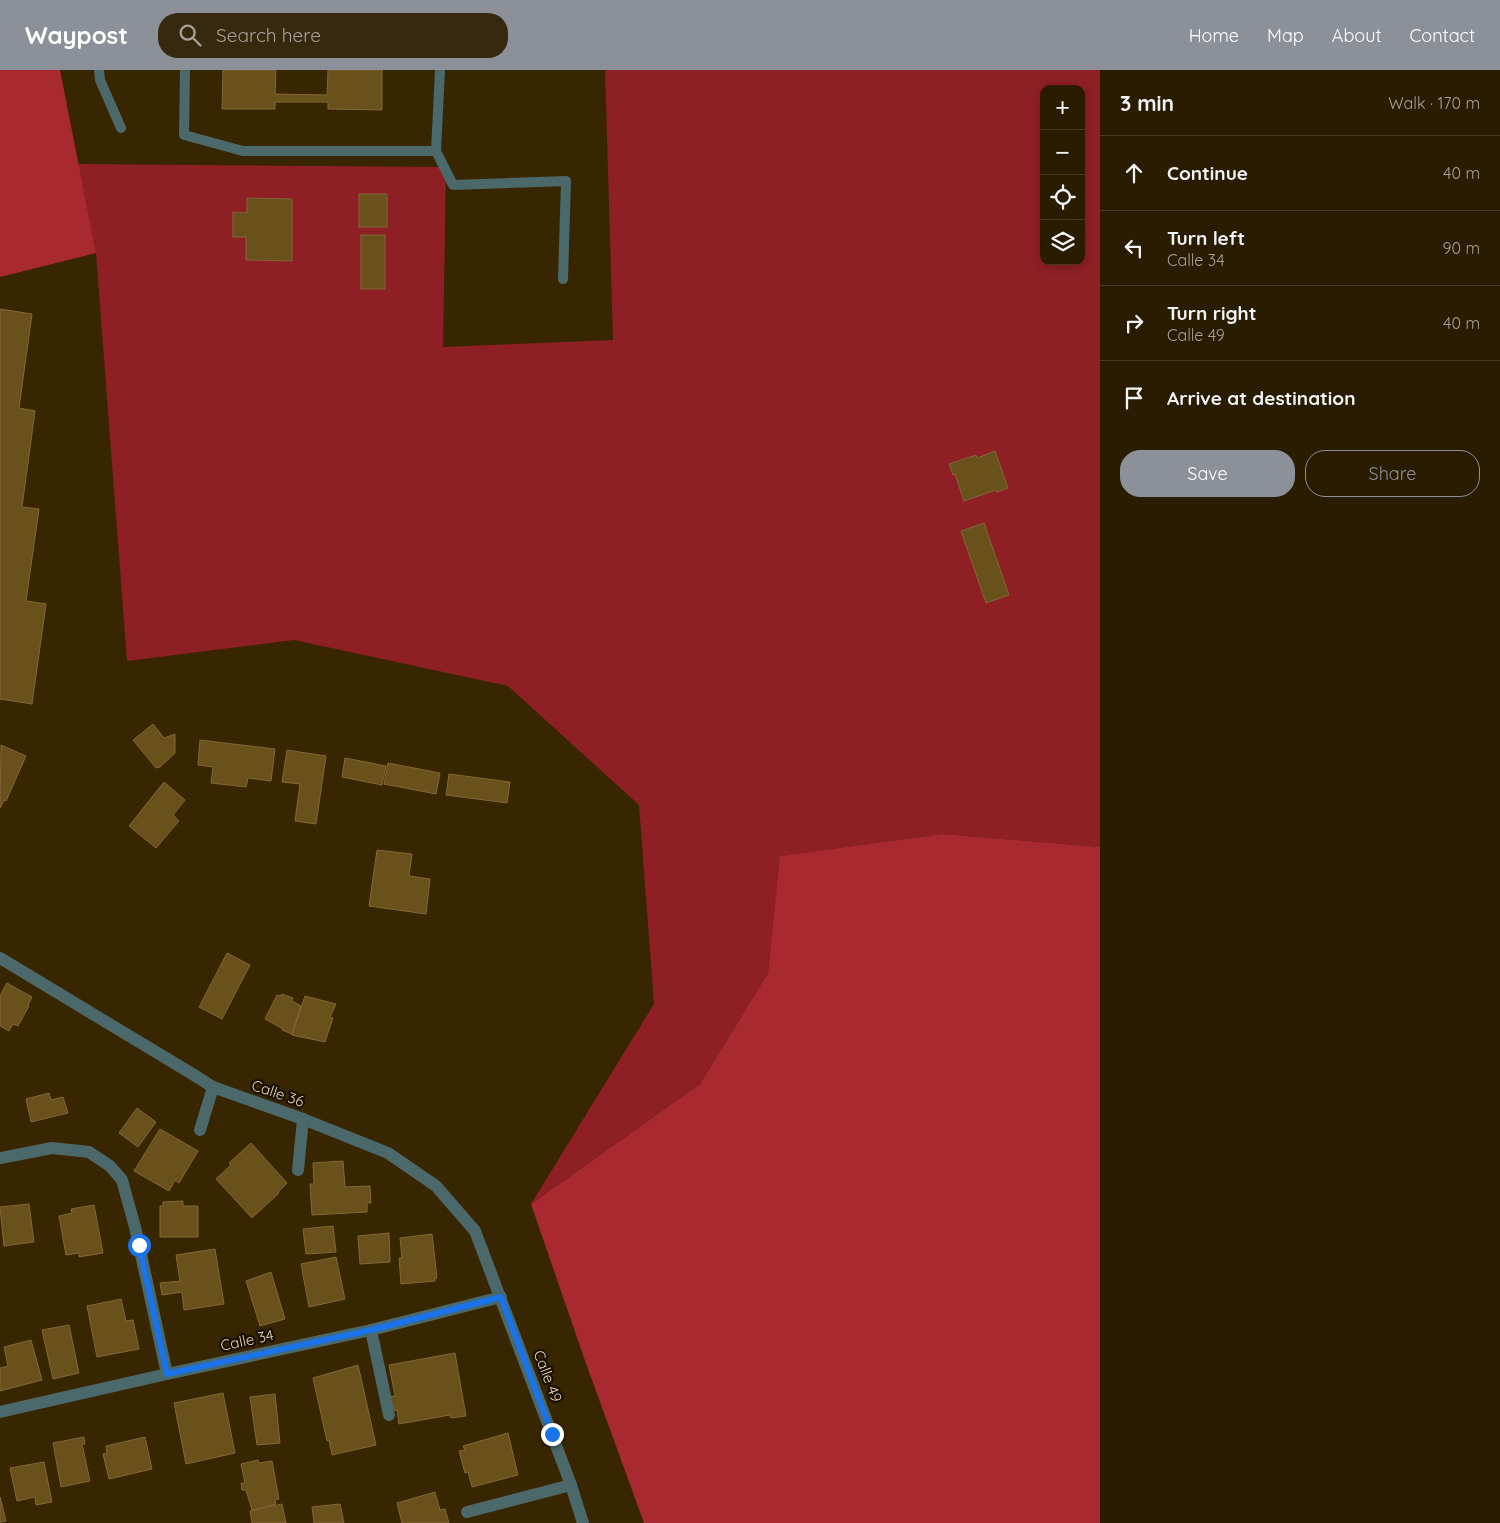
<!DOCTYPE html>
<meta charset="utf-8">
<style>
:root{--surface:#2a1c00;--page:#36290f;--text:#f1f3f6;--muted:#a5a199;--line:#463a22;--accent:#8c9099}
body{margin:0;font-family:Quicksand,sans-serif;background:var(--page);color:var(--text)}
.controls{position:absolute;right:15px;top:15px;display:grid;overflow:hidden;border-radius:10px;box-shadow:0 2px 8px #0003}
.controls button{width:45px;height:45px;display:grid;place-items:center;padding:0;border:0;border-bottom:1px solid var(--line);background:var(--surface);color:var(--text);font:25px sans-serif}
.stop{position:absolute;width:15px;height:15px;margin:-11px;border:4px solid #1a73e8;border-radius:50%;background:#fff}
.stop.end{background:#1a73e8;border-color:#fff;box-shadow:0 1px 5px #0008}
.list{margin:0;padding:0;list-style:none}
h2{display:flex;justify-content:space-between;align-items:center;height:65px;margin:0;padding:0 20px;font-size:21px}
h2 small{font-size:16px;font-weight:400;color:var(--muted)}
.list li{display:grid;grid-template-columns:32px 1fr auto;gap:15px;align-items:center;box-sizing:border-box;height:75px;padding:0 20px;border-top:1px solid var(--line)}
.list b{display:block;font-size:19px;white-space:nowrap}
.list p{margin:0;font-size:16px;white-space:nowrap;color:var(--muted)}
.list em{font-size:16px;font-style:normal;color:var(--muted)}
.actions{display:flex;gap:10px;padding:15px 20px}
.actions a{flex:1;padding:11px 0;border:1px solid var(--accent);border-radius:20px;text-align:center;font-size:18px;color:var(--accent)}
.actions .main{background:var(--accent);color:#fff}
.icon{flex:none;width:28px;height:28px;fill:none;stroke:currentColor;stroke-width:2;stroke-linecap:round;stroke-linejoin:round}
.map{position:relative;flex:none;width:1100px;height:1453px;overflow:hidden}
header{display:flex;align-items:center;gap:30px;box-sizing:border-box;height:70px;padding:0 25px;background:var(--accent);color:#fff}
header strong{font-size:24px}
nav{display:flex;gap:28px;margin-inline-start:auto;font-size:18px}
.search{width:350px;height:45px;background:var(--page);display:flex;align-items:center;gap:12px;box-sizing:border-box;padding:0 18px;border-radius:20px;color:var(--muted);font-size:19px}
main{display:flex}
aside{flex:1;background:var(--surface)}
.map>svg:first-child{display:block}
.green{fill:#8d1f25;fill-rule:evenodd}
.forest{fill:#a8292f}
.building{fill:#69511c;stroke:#826835}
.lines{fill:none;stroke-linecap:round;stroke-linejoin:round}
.service{stroke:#4b686b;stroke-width:10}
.minor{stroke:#4b686b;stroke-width:12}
.route{stroke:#1a73e8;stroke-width:6}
.labels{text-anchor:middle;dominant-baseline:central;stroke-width:4.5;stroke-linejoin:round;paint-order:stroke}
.street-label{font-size:15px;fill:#e5d7bd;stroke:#1a1000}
</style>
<header>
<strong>Waypost</strong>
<div class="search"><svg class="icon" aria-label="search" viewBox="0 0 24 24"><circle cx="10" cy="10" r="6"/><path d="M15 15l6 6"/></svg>Search here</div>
<nav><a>Home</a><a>Map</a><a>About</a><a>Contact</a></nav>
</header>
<main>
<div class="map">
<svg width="1100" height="1453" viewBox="0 0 1100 1453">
<rect width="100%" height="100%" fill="#382600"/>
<path class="green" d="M 605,0 L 1100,0 L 1100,777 L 942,764 L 781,786 L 768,903 L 700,1014 L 531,1134 L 654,934 L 639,735 L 508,616 L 294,570 L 127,591 L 96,183 L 78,94 L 446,97 L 443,277 L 613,270 ZM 1044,19 L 1081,19 L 1081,191 L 1044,191 Z"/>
<g class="forest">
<path d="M 0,0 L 60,0 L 96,183 L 0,207 Z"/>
<path d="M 942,764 L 1100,777 L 1100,1453 L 644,1453 L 584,1288 L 531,1134 L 700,1014 L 768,903 L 780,786 Z"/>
</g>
<g class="building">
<path d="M 223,0 L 276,0 L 275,24 L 327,25 L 328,0 L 382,0 L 382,40 L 328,39 L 328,32 L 275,32 L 275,39 L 222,39 Z"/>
<rect x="359" y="124" width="28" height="33"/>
<path d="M 247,128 L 292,129 L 292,191 L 246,190 L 246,167 L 233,167 L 233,142 L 247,143 Z"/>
<rect x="361" y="165" width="24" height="54"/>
<path d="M 0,239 L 32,244 L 19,338 L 35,341 L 22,437 L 39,439 L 26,531 L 46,534 L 32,634 L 0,629 Z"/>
<path d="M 995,381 L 1008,418 L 997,422 L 996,420 L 964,431 L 955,404 L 953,405 L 949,394 L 976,385 L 977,388 Z"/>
<path d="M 984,453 L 1009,525 L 986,533 L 961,461 Z"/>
<path d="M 153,654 L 164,668 L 175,664 L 175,683 L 160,697 L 156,698 L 133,670 Z"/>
<path d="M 200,670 L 275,679 L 271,711 L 248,708 L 246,717 L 211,713 L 213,697 L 198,695 Z"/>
<path d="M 1,675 L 26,686 L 6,731 L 4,730 L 0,738 Z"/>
<path d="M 287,680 L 326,686 L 316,754 L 295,751 L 300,714 L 282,712 Z"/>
<path d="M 345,688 L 386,696 L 382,715 L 342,707 Z"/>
<path d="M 388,693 L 440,703 L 436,724 L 384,714 Z"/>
<path d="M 449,704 L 510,712 L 507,733 L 446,725 Z"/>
<path d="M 164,712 L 185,730 L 173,745 L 179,751 L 156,778 L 129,756 Z"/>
<path d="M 377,780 L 412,784 L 409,806 L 430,809 L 426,844 L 369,836 Z"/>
<path d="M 227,883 L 250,895 L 222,949 L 199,937 Z"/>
<path d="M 7,913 L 32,927 L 28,935 L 29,936 L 18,956 L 13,954 L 9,961 L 0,956 L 0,926 Z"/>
<path d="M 282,924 L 293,928 L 292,931 L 301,936 L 292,964 L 282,960 L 283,959 L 265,949 L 277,925 L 280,926 Z"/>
<path d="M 305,926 L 336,934 L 330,947 L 333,948 L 325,972 L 292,965 Z"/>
<path d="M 49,1023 L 51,1030 L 63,1027 L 68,1043 L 31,1052 L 26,1029 Z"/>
<path d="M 137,1038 L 156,1052 L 138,1077 L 119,1063 Z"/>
<path d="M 160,1059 L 198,1081 L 179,1113 L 175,1110 L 169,1121 L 134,1101 Z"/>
<path d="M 251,1073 L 287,1113 L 278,1122 L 279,1123 L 252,1148 L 216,1109 L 231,1095 L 229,1093 Z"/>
<path d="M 343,1091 L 345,1117 L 370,1116 L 371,1133 L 367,1133 L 367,1142 L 312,1145 L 310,1114 L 314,1114 L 313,1093 Z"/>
<path d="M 183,1131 L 183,1136 L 198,1136 L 198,1167 L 160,1167 L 160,1136 L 163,1136 L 163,1132 Z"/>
<path d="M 29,1134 L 34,1172 L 4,1176 L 0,1137 Z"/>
<path d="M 94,1135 L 103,1183 L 79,1187 L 79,1183 L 66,1185 L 59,1146 L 72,1143 L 71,1139 Z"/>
<path d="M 333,1156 L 336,1182 L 306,1184 L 303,1159 Z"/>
<path d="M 389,1163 L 390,1192 L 360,1194 L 358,1166 Z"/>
<path d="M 432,1164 L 437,1208 L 435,1208 L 435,1211 L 401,1214 L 399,1188 L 402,1188 L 400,1168 Z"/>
<path d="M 215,1179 L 224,1234 L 184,1240 L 182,1222 L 162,1225 L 160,1213 L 180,1211 L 176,1185 Z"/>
<path d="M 336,1187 L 345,1229 L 309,1237 L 301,1194 Z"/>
<path d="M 271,1202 L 285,1249 L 260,1256 L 246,1211 Z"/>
<path d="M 121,1229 L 126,1251 L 133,1250 L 139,1279 L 97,1287 L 87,1236 Z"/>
<path d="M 69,1255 L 79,1303 L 53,1309 L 42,1260 Z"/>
<path d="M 31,1270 L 42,1310 L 0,1321 L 0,1298 L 8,1296 L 4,1277 Z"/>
<path d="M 455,1283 L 466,1346 L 451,1348 L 450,1345 L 399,1354 L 397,1340 L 391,1341 L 389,1327 L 395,1326 L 389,1295 Z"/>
<path d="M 358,1295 L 376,1375 L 332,1385 L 329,1370 L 327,1371 L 313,1308 Z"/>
<path d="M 223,1323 L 235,1383 L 186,1394 L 174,1333 Z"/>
<path d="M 275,1324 L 280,1373 L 257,1375 L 250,1327 Z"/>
<path d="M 508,1363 L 518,1405 L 472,1417 L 468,1402 L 465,1403 L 459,1381 L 465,1380 L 463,1376 Z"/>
<path d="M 84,1367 L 85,1374 L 82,1374 L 90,1411 L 61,1417 L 53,1373 Z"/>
<path d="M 145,1367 L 152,1399 L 109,1409 L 103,1384 L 107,1383 L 106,1376 Z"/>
<path d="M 258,1390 L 259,1393 L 272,1391 L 279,1429 L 275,1430 L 276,1434 L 252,1440 L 246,1420 L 242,1420 L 241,1413 L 245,1413 L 241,1394 Z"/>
<path d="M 44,1392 L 52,1432 L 36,1435 L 35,1427 L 17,1431 L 10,1398 Z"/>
<path d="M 435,1422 L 440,1440 L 445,1439 L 449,1453 L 402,1453 L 397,1433 Z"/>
<path d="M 0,1427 L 6,1451 L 0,1452 Z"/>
<path d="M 282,1434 L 286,1453 L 252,1453 L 250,1441 Z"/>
<path d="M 340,1434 L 344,1453 L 314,1453 L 312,1437 Z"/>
</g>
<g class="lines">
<g class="service">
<path d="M 99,0 L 100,10 L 121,58"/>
<path d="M 185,0 L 184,65 L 243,81 L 436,81 L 440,0"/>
<path d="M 436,81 L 453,115 L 566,111 L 563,209"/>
</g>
<g class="minor">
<path d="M 0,888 L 194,1005 L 213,1017 L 303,1049 L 388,1083 L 436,1116 L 475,1161 L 571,1415 L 583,1453"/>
<path d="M 200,1060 L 213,1017"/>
<path d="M 0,1088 L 52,1078 L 89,1082 L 110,1096 L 122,1110 L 135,1157 L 167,1304"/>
<path d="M 298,1100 L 303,1049"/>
<path d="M 371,1260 L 389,1345"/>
<path d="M 0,1342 L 167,1304 L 371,1260 L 501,1227"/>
<path d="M 467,1442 L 571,1415"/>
</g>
</g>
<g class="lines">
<path class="route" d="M 139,1175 L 167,1304 L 371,1260 L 501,1227 L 552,1364"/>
</g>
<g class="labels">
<g class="street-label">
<text transform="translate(278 1023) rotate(19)">Calle 36</text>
<text transform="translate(247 1270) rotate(-12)">Calle 34</text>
<text transform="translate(548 1306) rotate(69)">Calle 49</text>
</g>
</g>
</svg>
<div class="controls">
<button>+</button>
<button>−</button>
<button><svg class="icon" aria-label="locate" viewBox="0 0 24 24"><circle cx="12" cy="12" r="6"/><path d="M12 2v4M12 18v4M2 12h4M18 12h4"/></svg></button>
<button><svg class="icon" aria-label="layers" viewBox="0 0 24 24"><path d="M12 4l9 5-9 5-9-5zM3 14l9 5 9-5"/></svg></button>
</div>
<div class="stop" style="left:139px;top:1175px"></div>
<div class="stop end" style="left:552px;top:1364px"></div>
</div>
<aside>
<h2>3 min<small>Walk · 170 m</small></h2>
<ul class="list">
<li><svg class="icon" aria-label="ahead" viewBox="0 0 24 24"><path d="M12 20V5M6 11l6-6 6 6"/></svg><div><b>Continue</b></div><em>40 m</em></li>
<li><svg class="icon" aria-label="left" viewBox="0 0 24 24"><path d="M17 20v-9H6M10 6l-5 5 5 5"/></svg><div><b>Turn left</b><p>Calle 34</p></div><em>90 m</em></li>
<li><svg class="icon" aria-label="right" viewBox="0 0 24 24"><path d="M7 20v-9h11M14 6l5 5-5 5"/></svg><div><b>Turn right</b><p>Calle 49</p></div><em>40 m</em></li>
<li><svg class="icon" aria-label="arrive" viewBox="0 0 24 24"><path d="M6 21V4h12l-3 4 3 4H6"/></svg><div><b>Arrive at destination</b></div></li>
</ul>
<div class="actions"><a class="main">Save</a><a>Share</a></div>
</aside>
</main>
